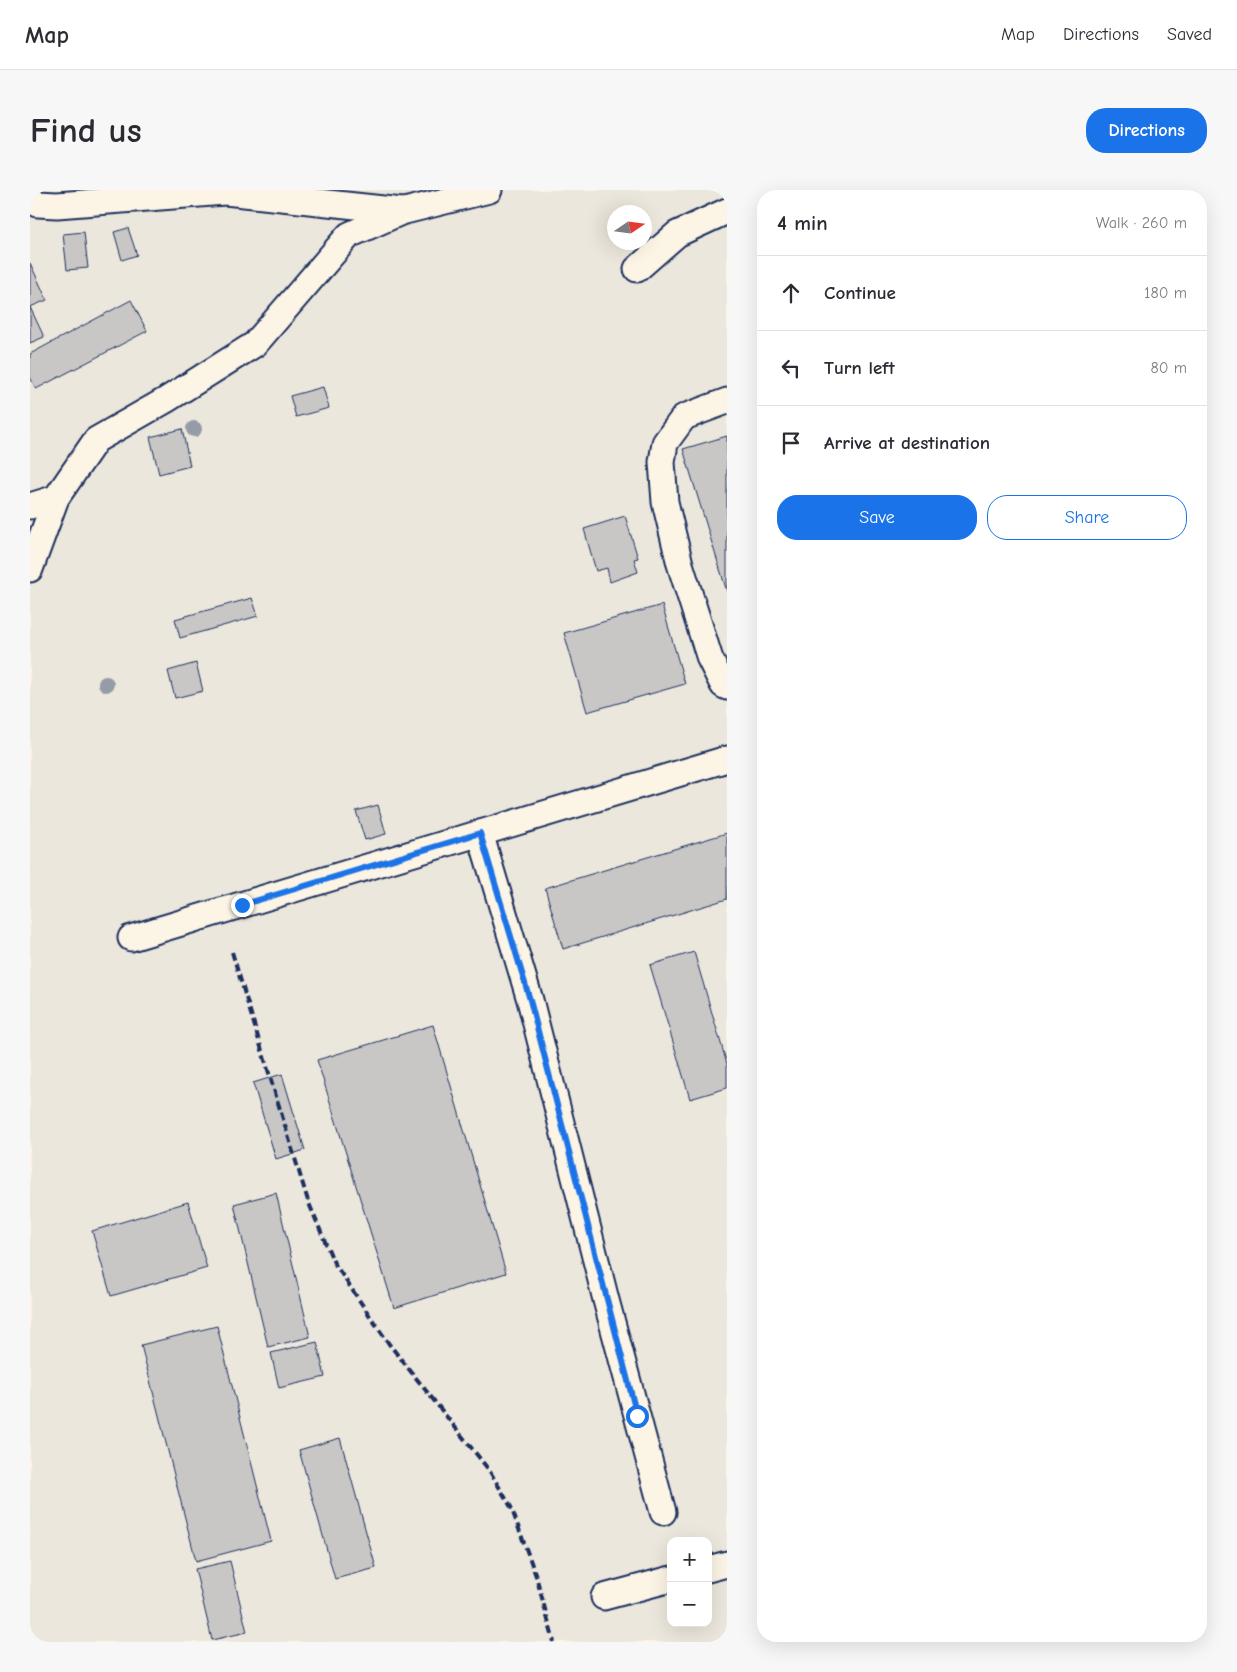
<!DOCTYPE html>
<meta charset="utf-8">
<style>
:root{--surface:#fff;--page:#f7f7f7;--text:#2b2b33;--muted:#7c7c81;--line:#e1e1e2;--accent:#1a73e8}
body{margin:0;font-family:"Comic Neue",sans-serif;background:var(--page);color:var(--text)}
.controls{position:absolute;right:15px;bottom:15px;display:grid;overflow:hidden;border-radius:10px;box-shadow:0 5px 20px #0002}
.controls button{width:45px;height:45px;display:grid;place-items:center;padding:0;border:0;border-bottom:1px solid var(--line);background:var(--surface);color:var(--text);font:25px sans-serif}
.compass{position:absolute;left:577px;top:15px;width:45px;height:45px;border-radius:50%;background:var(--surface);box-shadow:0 5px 20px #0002;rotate:77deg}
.stop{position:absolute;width:15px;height:15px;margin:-11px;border:4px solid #1a73e8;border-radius:50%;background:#fff}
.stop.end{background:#1a73e8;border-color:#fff;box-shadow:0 1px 5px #0008}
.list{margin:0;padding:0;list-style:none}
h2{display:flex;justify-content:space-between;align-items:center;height:65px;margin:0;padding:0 20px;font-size:21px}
h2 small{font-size:16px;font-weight:400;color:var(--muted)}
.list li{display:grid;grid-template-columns:32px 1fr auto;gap:15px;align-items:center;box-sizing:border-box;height:75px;padding:0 20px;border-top:1px solid var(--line)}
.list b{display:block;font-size:19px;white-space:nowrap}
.list em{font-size:16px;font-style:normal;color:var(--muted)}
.actions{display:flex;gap:10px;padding:15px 20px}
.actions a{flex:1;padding:11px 0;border:1px solid var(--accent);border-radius:20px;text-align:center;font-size:18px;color:var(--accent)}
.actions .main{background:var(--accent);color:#fff}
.icon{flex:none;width:28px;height:28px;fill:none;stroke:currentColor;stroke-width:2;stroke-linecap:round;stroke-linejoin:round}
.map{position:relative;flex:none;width:697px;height:1452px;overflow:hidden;border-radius:20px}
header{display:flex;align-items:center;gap:30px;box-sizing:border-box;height:70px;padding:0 25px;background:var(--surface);border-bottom:1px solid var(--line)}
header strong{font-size:24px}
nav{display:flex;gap:28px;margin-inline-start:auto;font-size:18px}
.intro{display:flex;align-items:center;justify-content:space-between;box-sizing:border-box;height:120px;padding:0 30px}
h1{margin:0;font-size:35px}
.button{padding:12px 22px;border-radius:20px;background:var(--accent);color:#fff;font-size:18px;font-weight:700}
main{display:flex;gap:30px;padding:0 30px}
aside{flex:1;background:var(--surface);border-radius:20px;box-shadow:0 5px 20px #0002}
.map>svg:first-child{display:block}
.built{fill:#ece7dc;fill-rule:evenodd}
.building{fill:#c8c7c6;stroke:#1b2f5e}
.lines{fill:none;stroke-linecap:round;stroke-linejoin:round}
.minor-casing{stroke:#1b2f5e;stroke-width:29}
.minor{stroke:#fcf5e5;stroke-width:25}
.rail{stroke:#1b2f5e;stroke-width:4;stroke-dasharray:8 4;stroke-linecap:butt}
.tree{fill:#969ba8}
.route{stroke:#1a73e8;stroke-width:6}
</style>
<header>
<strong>Map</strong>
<nav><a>Map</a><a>Directions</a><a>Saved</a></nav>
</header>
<div class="intro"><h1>Find us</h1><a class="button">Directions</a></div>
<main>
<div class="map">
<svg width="697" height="1452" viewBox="0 0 697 1452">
<rect width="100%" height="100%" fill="#fcf5e5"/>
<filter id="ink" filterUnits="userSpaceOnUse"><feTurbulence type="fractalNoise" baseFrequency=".02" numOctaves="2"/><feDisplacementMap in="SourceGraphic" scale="10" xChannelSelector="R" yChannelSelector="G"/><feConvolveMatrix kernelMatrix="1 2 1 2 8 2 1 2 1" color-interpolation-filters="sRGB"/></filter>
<g filter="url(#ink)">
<path class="built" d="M 0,0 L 697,0 L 697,1452 L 0,1452 ZM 584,22 L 614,22 L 614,52 L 584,52 ZM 641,1351 L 678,1351 L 678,1433 L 641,1433 Z"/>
<g class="building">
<path d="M 98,38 L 107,65 L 92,70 L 84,42 Z"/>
<path d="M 54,42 L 58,78 L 37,80 L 33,44 Z"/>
<path d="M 0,73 L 17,110 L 0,117 L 14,147 L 0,153 Z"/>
<path d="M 101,110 L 117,141 L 6,199 L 0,187 L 0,164 Z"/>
<path d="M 293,197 L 299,218 L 266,227 L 260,206 Z"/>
<path d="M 152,239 L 160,276 L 129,284 L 120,247 Z"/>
<path d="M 697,246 L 697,402 L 653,259 Z"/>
<path d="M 595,326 L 608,368 L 604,369 L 608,382 L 580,392 L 577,378 L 566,381 L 554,339 Z"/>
<path d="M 222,408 L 228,426 L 150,448 L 145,429 Z"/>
<path d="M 632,415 L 655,494 L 557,522 L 534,443 Z"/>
<path d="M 166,473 L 173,501 L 145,508 L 138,481 Z"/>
<path d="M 348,615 L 356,644 L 335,650 L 326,621 Z"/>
<path d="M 697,643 L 697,709 L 533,759 L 515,698 Z"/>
<path d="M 664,762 L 697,874 L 697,898 L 660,909 L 620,775 Z"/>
<path d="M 403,835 L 476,1083 L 364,1118 L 287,870 Z"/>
<path d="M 252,884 L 275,960 L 246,969 L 223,893 Z"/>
<path d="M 246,1003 L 280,1147 L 238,1157 L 204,1014 Z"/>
<path d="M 158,1012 L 177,1078 L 81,1106 L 62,1041 Z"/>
<path d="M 187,1136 L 241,1351 L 166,1371 L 111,1155 Z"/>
<path d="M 287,1152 L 295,1187 L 249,1198 L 241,1163 Z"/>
<path d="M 310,1248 L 346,1378 L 305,1389 L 269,1260 Z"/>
<path d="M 200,1371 L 217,1442 L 182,1450 L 165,1379 Z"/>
</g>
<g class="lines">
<g class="minor-casing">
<g id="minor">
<path d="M 0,10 L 8,14 L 27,15 L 195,2 L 372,21"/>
<path d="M 607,79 L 647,44 L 697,21"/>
<path d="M 697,211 L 654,227 L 635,253 L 632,272 L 635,312 L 650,374 L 680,469 L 693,495 L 697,497"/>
<path d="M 0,316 L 26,308"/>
<path d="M 0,379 L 26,308 L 66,250 L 136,210 L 225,154 L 319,45 L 371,22 L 459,0"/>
<path d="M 450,643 L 500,810 L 576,1110 L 633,1322"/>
<path d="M 101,748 L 697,569"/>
<path d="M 678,1379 L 697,1374"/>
<path d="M 574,1407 L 641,1389"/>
</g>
</g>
<use href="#minor" class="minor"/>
<path class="rail" d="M 202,762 L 278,1011 L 304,1073 L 359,1154 L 459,1280 L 481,1317 L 506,1386 L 524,1452"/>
</g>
<g class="tree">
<circle cx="164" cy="239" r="8"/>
<circle cx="76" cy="494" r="8"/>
</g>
</g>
<g class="lines" filter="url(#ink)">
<path class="route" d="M 212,715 L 450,643 L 500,810 L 607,1226"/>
</g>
</svg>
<div class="controls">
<button>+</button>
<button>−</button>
</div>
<svg class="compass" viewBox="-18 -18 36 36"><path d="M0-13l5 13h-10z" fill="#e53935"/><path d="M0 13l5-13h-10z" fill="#7c7c81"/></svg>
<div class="stop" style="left:607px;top:1226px"></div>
<div class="stop end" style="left:212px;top:715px"></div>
</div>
<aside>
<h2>4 min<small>Walk · 260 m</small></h2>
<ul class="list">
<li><svg class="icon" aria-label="ahead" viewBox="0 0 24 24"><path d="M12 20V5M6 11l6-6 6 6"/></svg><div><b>Continue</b></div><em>180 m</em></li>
<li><svg class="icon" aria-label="left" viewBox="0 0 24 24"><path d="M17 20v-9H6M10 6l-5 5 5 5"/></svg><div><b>Turn left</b></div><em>80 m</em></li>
<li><svg class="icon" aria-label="arrive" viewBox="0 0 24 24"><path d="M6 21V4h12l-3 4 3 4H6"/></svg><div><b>Arrive at destination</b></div></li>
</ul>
<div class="actions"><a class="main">Save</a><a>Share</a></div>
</aside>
</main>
